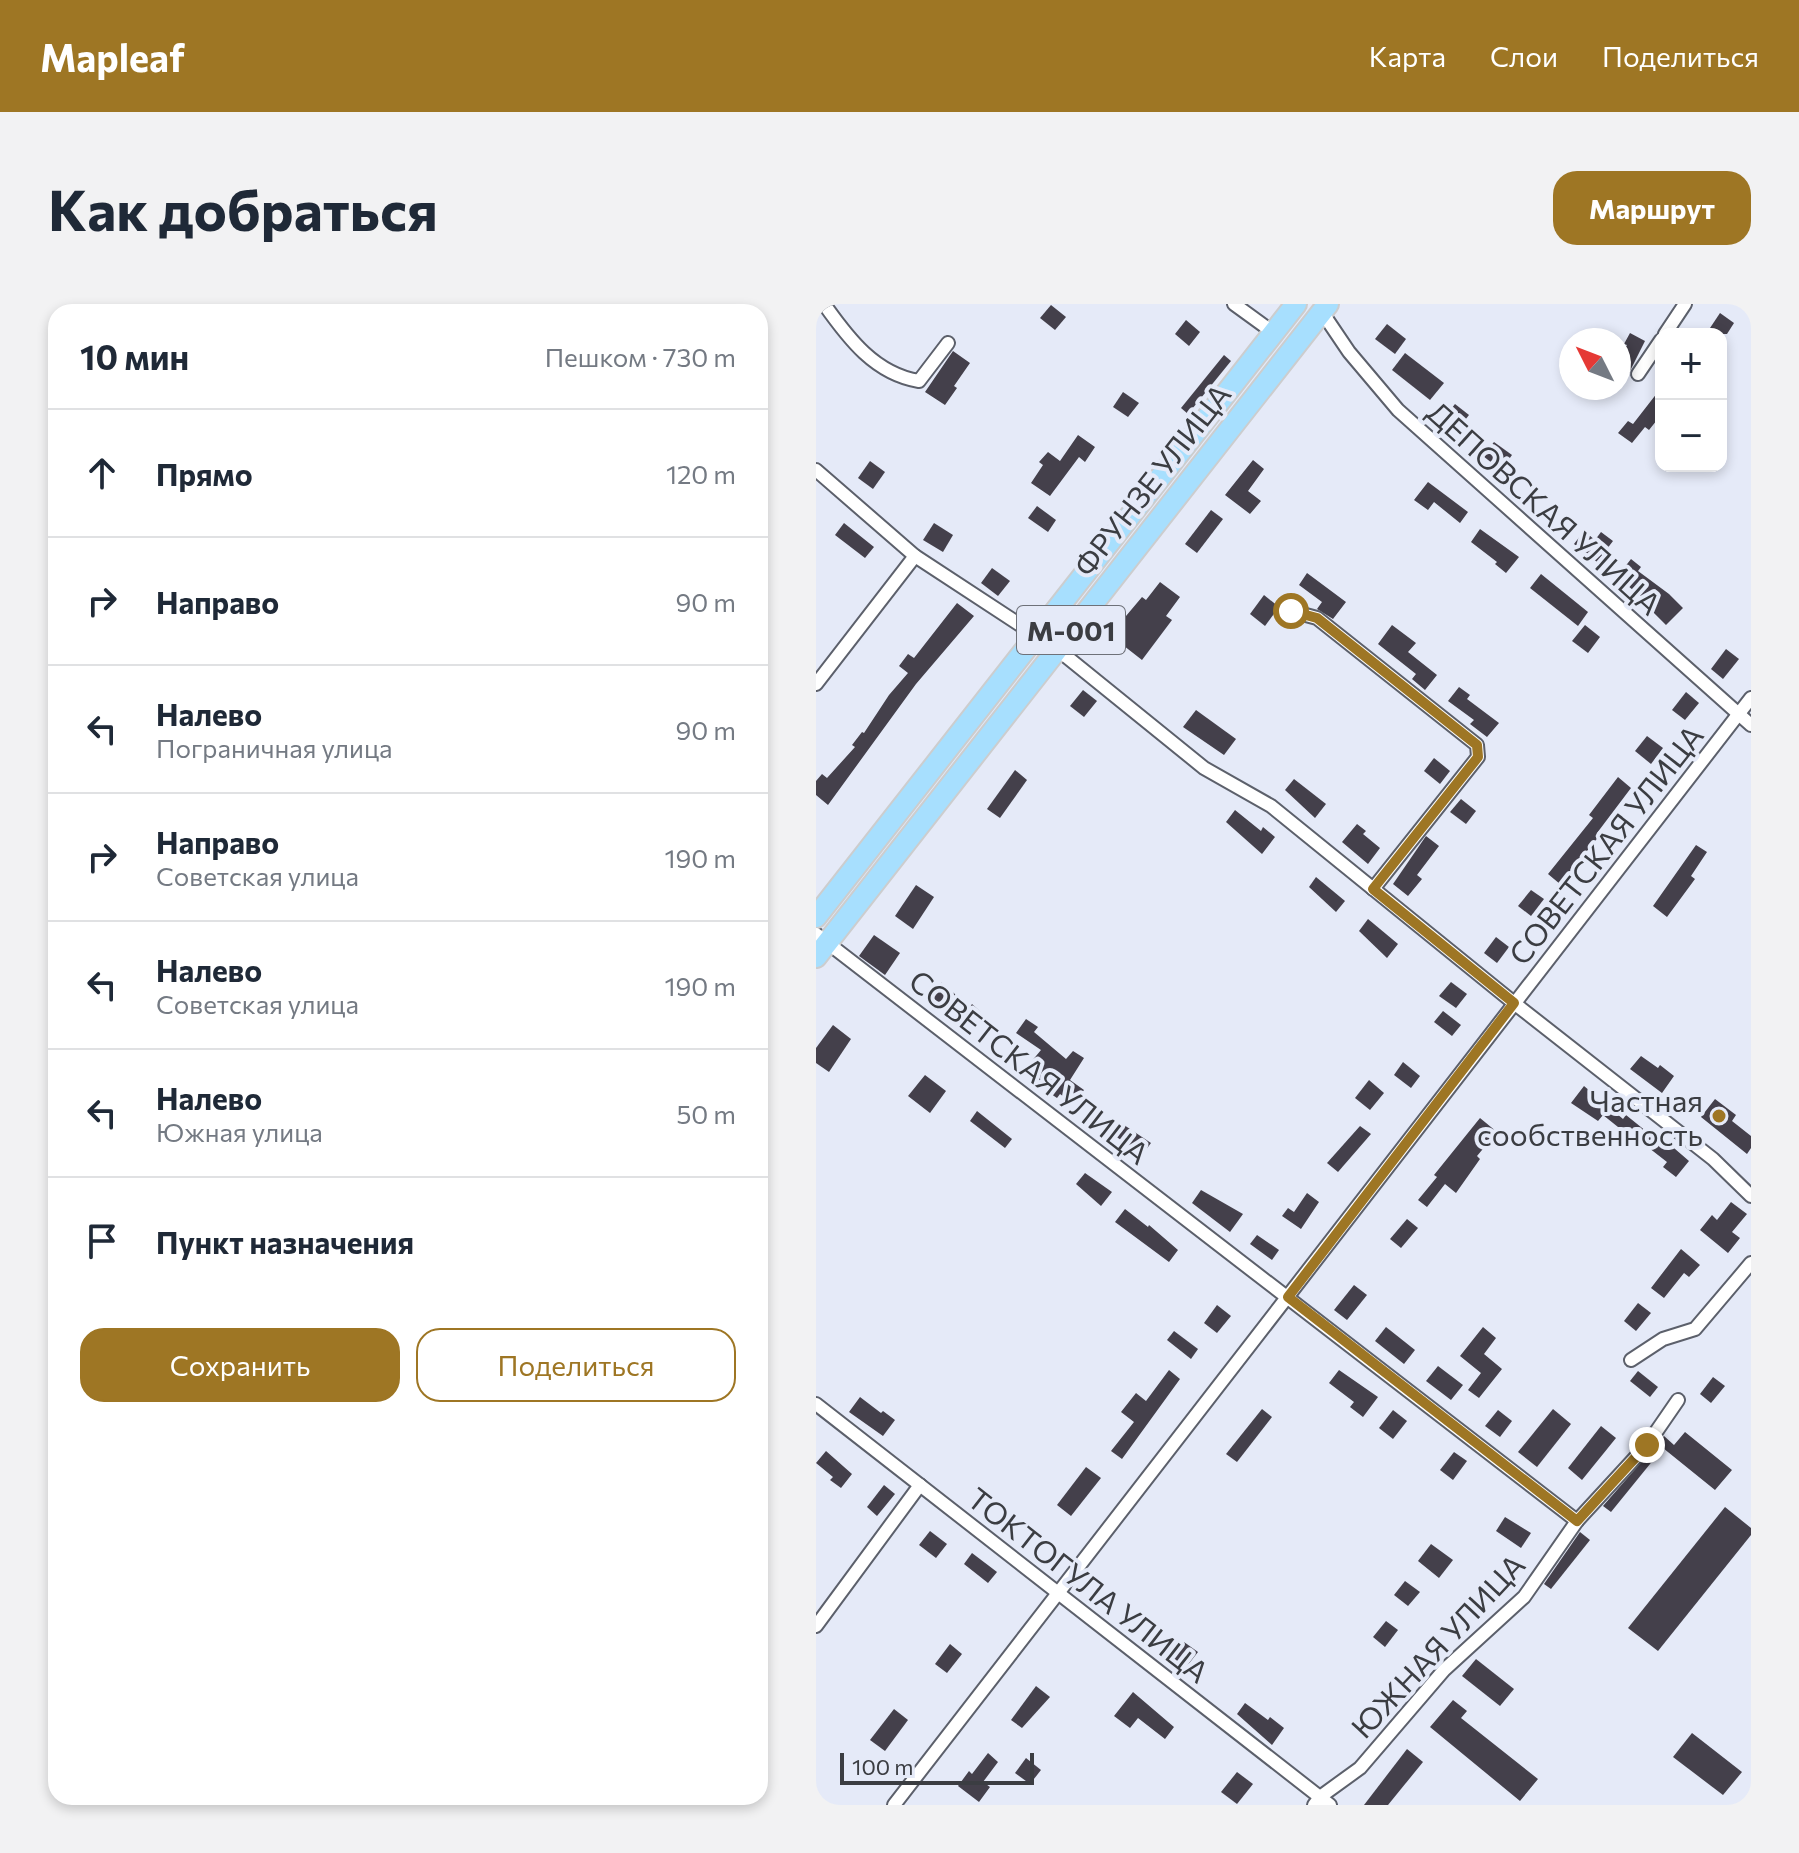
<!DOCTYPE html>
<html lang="ru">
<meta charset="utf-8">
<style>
:root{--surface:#fff;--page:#f2f2f3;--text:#1f2937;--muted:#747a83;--line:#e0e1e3;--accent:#9e7624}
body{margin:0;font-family:Commissioner,sans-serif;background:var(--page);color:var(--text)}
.controls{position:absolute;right:24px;top:24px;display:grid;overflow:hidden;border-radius:16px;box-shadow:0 4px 12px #0003}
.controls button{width:72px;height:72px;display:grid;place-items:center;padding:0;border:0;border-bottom:2px solid var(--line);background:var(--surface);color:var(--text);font:40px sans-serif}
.compass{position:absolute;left:743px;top:24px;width:72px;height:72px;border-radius:50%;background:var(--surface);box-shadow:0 4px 12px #0003;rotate:312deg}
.scale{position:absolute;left:24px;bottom:20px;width:194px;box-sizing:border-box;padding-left:8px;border:4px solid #3b3d42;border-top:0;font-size:22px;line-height:28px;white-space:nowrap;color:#3b3d42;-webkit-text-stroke:6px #e5eaf8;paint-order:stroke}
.stop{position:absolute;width:24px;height:24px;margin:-18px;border:6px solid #9e7624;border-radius:50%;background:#fff}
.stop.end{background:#9e7624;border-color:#fff;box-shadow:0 2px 8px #0008}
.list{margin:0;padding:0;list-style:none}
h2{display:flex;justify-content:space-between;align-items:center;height:104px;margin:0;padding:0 32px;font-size:34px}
h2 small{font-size:26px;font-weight:400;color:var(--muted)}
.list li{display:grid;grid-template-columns:52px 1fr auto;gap:24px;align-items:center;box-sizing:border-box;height:128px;padding:0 32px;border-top:2px solid var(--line)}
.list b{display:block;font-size:30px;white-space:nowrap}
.list p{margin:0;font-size:26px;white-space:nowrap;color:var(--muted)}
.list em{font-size:26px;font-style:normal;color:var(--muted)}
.actions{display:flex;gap:16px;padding:24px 32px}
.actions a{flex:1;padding:18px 0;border:2px solid var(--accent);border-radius:24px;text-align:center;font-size:28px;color:var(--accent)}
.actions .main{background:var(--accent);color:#fff}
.icon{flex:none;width:44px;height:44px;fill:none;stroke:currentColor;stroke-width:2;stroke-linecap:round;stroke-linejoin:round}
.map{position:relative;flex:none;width:935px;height:1501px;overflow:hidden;border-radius:24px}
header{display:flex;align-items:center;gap:48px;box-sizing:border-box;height:112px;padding:0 40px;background:var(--accent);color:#fff}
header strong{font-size:38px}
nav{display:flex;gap:44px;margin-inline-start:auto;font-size:28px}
.intro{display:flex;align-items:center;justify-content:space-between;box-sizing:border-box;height:192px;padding:0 48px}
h1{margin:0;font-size:56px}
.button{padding:20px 36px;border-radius:24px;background:var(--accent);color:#fff;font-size:28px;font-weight:700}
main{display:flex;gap:48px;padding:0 48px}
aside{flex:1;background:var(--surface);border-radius:24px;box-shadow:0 4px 12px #0003}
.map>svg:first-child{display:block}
.building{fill:#44404b}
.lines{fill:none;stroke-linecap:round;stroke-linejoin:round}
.minor-casing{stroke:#5c606b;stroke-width:16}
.primary-casing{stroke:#cccdce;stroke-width:24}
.minor{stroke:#fff;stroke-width:12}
.primary{stroke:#a7dffe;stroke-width:20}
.route{stroke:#9e7624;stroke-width:10}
.poi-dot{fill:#9e7624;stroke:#e5eaf8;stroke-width:3}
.labels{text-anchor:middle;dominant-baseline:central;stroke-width:8;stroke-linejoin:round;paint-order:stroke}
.shield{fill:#e5eaf8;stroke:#6e7179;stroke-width:2}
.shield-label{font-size:28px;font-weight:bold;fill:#3b3d42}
.street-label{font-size:30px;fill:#3b3d42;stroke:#e5eaf8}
.poi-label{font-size:30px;fill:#3b3d42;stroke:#e5eaf8;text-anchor:end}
</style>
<header>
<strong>Mapleaf</strong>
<nav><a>Карта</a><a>Слои</a><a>Поделиться</a></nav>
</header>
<div class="intro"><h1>Как добраться</h1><a class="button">Маршрут</a></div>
<main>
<aside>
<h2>10 мин<small>Пешком · 730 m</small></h2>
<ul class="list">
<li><svg class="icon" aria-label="ahead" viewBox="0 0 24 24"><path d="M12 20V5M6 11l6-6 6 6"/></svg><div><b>Прямо</b></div><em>120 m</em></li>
<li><svg class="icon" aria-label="right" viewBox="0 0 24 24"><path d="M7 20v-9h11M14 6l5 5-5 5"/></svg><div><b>Направо</b></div><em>90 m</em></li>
<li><svg class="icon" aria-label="left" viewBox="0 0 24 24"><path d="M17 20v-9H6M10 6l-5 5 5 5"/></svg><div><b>Налево</b><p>Пограничная улица</p></div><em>90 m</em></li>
<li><svg class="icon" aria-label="right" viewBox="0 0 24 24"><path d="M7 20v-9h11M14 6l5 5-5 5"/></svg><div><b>Направо</b><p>Советская улица</p></div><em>190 m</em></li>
<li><svg class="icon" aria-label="left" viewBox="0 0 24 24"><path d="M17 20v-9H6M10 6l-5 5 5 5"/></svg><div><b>Налево</b><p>Советская улица</p></div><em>190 m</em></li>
<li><svg class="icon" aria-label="left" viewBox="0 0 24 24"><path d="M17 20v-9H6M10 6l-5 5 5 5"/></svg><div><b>Налево</b><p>Южная улица</p></div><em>50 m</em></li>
<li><svg class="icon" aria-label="arrive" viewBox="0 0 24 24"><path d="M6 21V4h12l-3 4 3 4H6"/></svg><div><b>Пункт назначения</b></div></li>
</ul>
<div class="actions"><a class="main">Сохранить</a><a>Поделиться</a></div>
</aside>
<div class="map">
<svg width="935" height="1501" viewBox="0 0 935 1501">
<rect width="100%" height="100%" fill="#e5eaf8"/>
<g class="building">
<path d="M 235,1 L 250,13 L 239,26 L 224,14 Z"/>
<path d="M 904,9 L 918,19 L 911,30 L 890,30 Z"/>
<path d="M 370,16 L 384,28 L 373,42 L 359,30 Z"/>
<path d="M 571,20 L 590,35 L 579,50 L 559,35 Z"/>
<path d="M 814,29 L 829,37 L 813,69 L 803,63 L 803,55 L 811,41 L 808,40 Z"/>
<path d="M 137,47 L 154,59 L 138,82 L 141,84 L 129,101 L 109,88 Z"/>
<path d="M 589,49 L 628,79 L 614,96 L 576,66 Z"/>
<path d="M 408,51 L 415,57 L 372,110 L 365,104 Z"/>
<path d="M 845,84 L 845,111 L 833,126 L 829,123 L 816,139 L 802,129 L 812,117 L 817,120 Z"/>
<path d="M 307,88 L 323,99 L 312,113 L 297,103 Z"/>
<path d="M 639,100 L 653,111 L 638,130 L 624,119 Z"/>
<path d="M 262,131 L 279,143 L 269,158 L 263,153 L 234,192 L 215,179 L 227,161 L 223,158 L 232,148 L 244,157 Z"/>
<path d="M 678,138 L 696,151 L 685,166 L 667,152 Z"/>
<path d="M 437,156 L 448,165 L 432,187 L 445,197 L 434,210 L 409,191 Z"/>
<path d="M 54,157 L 69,168 L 57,185 L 42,174 Z"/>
<path d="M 612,178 L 652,208 L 644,219 L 618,198 L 612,206 L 598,196 Z"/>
<path d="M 221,202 L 240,216 L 232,228 L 212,214 Z"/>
<path d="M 395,206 L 407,215 L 381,249 L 369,240 Z"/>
<path d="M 28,219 L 58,243 L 49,254 L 19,231 Z"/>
<path d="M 118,219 L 137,231 L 127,248 L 107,236 Z"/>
<path d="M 664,225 L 703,253 L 690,269 L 679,260 L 681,258 L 655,238 Z"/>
<path d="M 768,227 L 779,236 L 785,228 L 797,237 L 781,258 L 758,240 Z"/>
<path d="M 815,255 L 825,263 L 822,267 L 853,290 L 867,304 L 850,321 L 836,307 L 839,304 L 801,273 Z"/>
<path d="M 176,264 L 194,277 L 182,292 L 165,279 Z"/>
<path d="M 491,269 L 530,298 L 517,315 L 501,305 L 506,298 L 483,281 Z"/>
<path d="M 725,270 L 772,308 L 762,322 L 714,284 Z"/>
<path d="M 344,278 L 364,293 L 350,312 L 356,316 L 326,356 L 294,331 L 326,293 L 330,296 Z"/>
<path d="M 448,291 L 463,303 L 449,322 L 434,310 Z"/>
<path d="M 141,299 L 158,312 L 100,380 L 12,501 L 0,491 L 0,477 L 6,470 L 11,474 L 39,443 L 36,441 L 46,428 L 48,429 L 73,391 L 92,369 L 83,362 L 92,350 L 98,354 Z"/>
<path d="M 576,321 L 600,339 L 592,348 L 621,371 L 609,386 L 596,375 L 600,370 L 562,340 Z"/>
<path d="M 769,321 L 784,333 L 772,349 L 756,337 Z"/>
<path d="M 910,345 L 923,355 L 907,375 L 895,365 Z"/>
<path d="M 643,383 L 654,391 L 651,395 L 683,419 L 671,433 L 654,420 L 658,416 L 632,397 Z"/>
<path d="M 267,386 L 281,397 L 268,413 L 254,402 Z"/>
<path d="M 870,388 L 883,399 L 869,416 L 856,406 Z"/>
<path d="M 380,406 L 420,435 L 408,451 L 367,423 Z"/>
<path d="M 831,432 L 847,444 L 835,460 L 819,447 Z"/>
<path d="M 618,454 L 634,467 L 624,480 L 608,467 Z"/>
<path d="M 199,466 L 211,476 L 184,514 L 171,505 Z"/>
<path d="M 802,473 L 815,484 L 781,529 L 784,531 L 744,580 L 732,570 L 777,514 L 773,511 Z"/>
<path d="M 478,475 L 510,500 L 499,514 L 469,486 Z"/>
<path d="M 645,495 L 660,507 L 650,520 L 634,508 Z"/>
<path d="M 419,506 L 445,527 L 447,523 L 459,533 L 446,550 L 410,518 Z"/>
<path d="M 541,520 L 550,527 L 547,530 L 564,544 L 552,560 L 526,538 Z"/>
<path d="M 610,532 L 623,542 L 601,571 L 606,575 L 592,592 L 577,580 Z"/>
<path d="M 880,541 L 891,548 L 875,572 L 879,575 L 851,613 L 837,602 Z"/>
<path d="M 500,573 L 529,597 L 520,608 L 493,583 Z"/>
<path d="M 100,581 L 118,593 L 97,625 L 79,612 Z"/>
<path d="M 715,586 L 728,595 L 715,612 L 702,602 Z"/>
<path d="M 552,615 L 582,640 L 571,654 L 543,627 Z"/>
<path d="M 58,631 L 84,649 L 69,671 L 43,652 Z"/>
<path d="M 680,633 L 693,643 L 681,659 L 668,649 Z"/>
<path d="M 125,678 L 154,703 L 156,700 L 166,709 L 154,722 L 113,691 Z"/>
<path d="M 635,678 L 651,690 L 640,704 L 623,692 Z"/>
<path d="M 627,707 L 645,721 L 636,732 L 618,718 Z"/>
<path d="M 210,715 L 222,723 L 218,728 L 250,755 L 257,747 L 268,754 L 254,776 L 268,786 L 258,800 L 244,790 L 241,794 L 229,786 L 231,783 L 210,764 L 225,746 L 200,729 Z"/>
<path d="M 17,721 L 35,735 L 13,768 L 0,759 L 0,744 Z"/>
<path d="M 825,752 L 842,764 L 844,761 L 858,772 L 846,789 L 814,765 Z"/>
<path d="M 587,758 L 604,772 L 595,784 L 578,771 Z"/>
<path d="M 109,771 L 130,787 L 114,809 L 92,792 Z"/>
<path d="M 553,776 L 568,789 L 554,806 L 539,794 Z"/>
<path d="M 768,782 L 807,815 L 810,811 L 841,836 L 844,832 L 873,857 L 860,873 L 847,863 L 851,858 L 824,837 L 822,839 L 787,811 L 782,817 L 755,799 Z"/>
<path d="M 899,795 L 920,811 L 916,817 L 935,832 L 935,844 L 931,850 L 885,813 Z"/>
<path d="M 161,807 L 196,835 L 189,844 L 154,817 Z"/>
<path d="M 296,813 L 335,839 L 326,851 L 288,824 Z"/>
<path d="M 664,814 L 681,828 L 661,852 L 664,855 L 640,889 L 629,880 L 611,903 L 602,896 L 621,873 L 618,871 Z"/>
<path d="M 544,822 L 555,830 L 522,868 L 511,859 Z"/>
<path d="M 269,869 L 296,888 L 285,902 L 260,880 Z"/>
<path d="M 385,886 L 427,910 L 414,928 L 376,899 Z"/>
<path d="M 491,889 L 503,898 L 485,925 L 466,912 L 472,904 L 478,908 Z"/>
<path d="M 915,898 L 931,910 L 916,928 L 924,934 L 912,949 L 884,926 L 896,911 L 901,916 Z"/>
<path d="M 309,905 L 332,923 L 333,921 L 362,946 L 353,958 L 299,918 Z"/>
<path d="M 591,915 L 602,924 L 585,944 L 574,935 Z"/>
<path d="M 441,931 L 463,946 L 456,956 L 434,940 Z"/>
<path d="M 865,945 L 884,961 L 873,973 L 868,969 L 848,994 L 835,984 Z"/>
<path d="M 538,981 L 551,991 L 531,1016 L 518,1006 Z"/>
<path d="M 822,999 L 835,1009 L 820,1027 L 808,1017 Z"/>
<path d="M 401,1001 L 415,1012 L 401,1029 L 388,1019 Z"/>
<path d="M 570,1023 L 599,1046 L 588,1060 L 559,1037 Z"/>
<path d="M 667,1023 L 680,1034 L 668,1050 L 686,1065 L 663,1094 L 652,1086 L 665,1069 L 644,1052 Z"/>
<path d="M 358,1027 L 382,1045 L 375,1055 L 351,1036 Z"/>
<path d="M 622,1062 L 647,1081 L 635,1096 L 610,1077 Z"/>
<path d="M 353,1066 L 364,1075 L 306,1155 L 295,1147 L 318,1118 L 305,1108 L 320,1089 L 330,1097 Z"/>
<path d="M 523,1066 L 562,1093 L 547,1113 L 534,1103 L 538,1098 L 513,1079 Z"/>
<path d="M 822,1067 L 842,1083 L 834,1093 L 814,1077 Z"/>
<path d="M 897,1073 L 909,1082 L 895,1099 L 884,1090 Z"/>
<path d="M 44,1093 L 65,1109 L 67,1107 L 79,1116 L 67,1132 L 33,1108 Z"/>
<path d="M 446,1105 L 456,1113 L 421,1158 L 410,1150 Z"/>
<path d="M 737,1105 L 755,1120 L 721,1163 L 702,1148 Z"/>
<path d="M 577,1106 L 591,1117 L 577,1135 L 563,1124 Z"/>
<path d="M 682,1106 L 696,1117 L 684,1133 L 669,1122 Z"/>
<path d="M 785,1122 L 800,1134 L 766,1176 L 752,1164 Z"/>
<path d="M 869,1128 L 916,1166 L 899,1186 L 847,1144 L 795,1208 L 787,1202 L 848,1132 L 858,1141 Z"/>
<path d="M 10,1147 L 36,1170 L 25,1184 L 14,1176 L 17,1173 L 0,1159 Z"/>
<path d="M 638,1148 L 651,1157 L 637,1176 L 624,1166 Z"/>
<path d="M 270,1163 L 285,1174 L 255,1212 L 241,1201 Z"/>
<path d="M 68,1181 L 79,1190 L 61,1212 L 51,1203 Z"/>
<path d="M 909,1203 L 935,1224 L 935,1231 L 842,1347 L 812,1324 Z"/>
<path d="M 689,1213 L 715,1229 L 705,1244 L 680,1227 Z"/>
<path d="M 114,1227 L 131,1240 L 120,1254 L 103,1241 Z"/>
<path d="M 764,1228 L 774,1236 L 735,1285 L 728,1280 Z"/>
<path d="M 615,1240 L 637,1256 L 623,1274 L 602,1257 Z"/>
<path d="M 156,1249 L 181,1268 L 172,1279 L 148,1260 Z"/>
<path d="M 589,1277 L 604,1288 L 592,1302 L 578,1291 Z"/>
<path d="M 570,1317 L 582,1326 L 569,1343 L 557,1333 Z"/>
<path d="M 368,1338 L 382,1348 L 368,1366 L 355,1356 Z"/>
<path d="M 134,1340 L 146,1350 L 131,1369 L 119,1360 Z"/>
<path d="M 660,1355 L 698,1385 L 684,1402 L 646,1372 Z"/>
<path d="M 220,1382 L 234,1393 L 206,1424 L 195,1416 Z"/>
<path d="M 317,1388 L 358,1423 L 349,1435 L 322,1414 L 314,1424 L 298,1412 Z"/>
<path d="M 637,1396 L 651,1407 L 645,1414 L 722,1475 L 704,1497 L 614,1423 Z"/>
<path d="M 429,1399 L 452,1416 L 454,1413 L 468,1424 L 456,1441 L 421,1410 Z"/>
<path d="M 78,1405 L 92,1416 L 69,1447 L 54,1436 Z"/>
<path d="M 876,1429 L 926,1468 L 907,1491 L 857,1453 Z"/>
<path d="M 591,1445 L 607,1458 L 572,1501 L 548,1501 Z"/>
<path d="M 172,1449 L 182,1458 L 167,1478 L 174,1483 L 163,1498 L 142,1482 L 153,1467 L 156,1470 Z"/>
<path d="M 210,1454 L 225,1466 L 214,1480 L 199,1469 Z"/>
<path d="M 421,1468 L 437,1480 L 421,1500 L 405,1488 Z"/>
</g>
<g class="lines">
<g class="minor-casing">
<g id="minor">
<path d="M 8,0 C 32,34 59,70 103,77 L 132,39"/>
<path d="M 418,0 L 458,29"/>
<path d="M 506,8 L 533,48 L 582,106 L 935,421"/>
<path d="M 849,30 L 869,0"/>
<path d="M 822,70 L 845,36"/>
<path d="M 0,166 L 99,252 L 241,345 L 388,464 L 455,502 L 698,699 L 897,855 L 935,892"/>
<path d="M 475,307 L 501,314 L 661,441 L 662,453 L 557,585"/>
<path d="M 0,380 L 99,252"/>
<path d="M 0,630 L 761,1217"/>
<path d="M 815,1056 L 847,1035 L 879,1025 L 935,959"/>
<path d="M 0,1100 L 514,1501"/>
<path d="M 0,1322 L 104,1181"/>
<path d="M 78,1501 L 935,394"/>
<path d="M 498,1501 L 504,1493 L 544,1464 L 628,1366 L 708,1293 L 761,1217 L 831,1141 L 862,1096"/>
</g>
</g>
<g class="primary-casing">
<g id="primary">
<path d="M 0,613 L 480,0"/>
<path d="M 0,653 L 512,0"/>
</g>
</g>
<use href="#minor" class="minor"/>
<use href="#primary" class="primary"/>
</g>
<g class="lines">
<path class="route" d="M 475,307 L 501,314 L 661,441 L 662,453 L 557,585 L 698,699 L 472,993 L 761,1217 L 831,1141"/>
</g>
<circle class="poi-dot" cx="903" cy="812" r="8"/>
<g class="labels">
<rect class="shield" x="201" y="302" width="108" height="48" rx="6"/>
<g class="shield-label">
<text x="255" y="326">M-001</text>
</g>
<g class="street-label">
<text transform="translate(335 175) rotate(-52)">ФРУНЗЕ УЛИЦА</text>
<text transform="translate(729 203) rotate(42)">ДЕПОВСКАЯ УЛИЦА</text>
<text transform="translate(789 540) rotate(-52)">СОВЕТСКАЯ УЛИЦА</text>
<text transform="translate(214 762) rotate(38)">СОВЕТСКАЯ УЛИЦА</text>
<text transform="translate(273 1280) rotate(38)">ТОКТОГУЛА УЛИЦА</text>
<text transform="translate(621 1341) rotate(-47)">ЮЖНАЯ УЛИЦА</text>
</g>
<g class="poi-label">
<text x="887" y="795">Частная<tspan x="887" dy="34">сообственность</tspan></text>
</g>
</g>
</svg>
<div class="controls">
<button>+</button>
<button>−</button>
</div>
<svg class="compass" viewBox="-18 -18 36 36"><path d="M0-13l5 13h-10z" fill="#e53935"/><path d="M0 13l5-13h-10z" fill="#747a83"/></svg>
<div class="scale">100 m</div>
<div class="stop" style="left:475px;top:307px"></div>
<div class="stop end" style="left:831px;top:1141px"></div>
</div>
</main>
